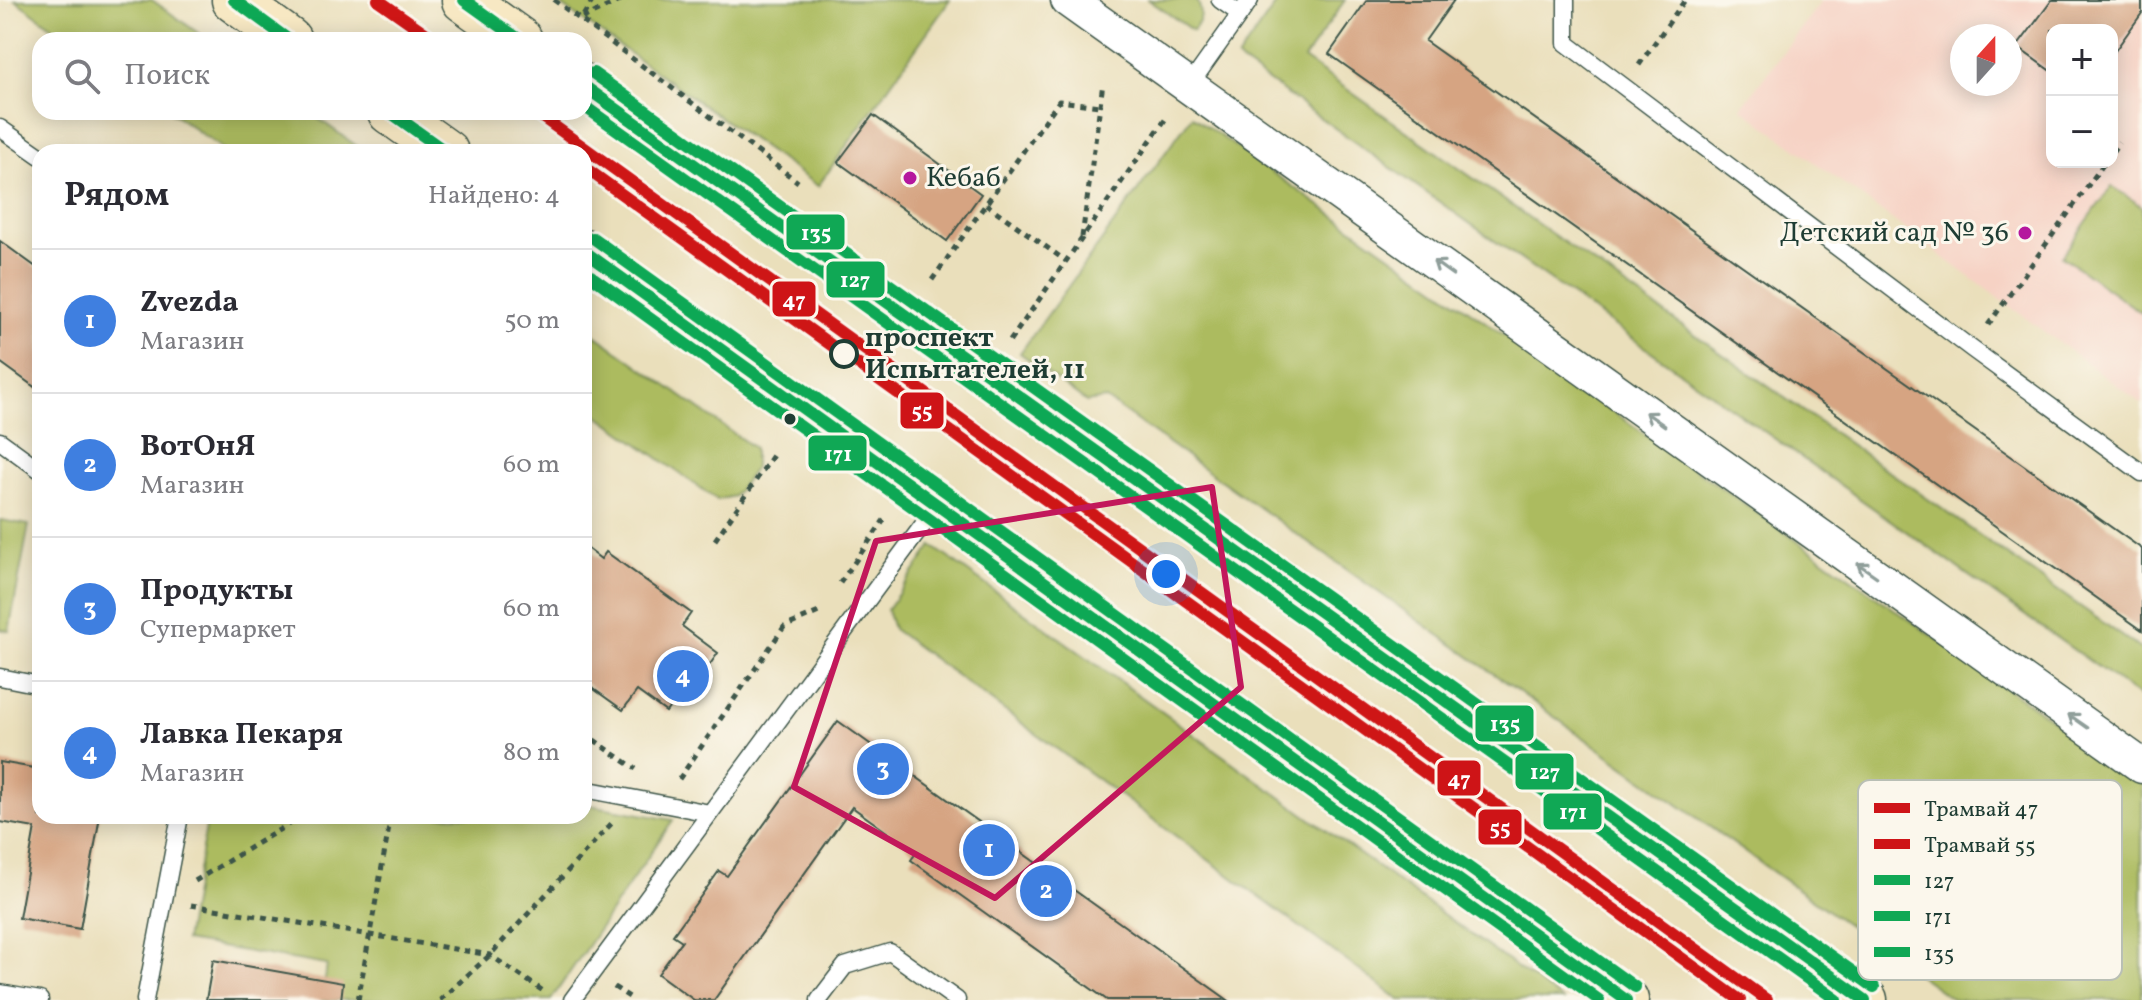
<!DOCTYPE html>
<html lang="ru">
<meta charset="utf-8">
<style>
:root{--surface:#fff;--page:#f2f2f3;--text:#2b2b33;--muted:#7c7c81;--line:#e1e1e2;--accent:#1a73e8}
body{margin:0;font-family:Vollkorn,serif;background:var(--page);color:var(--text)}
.controls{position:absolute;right:24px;top:24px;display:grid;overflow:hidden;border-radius:16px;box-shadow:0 4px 20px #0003}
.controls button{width:72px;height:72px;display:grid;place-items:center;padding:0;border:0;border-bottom:2px solid var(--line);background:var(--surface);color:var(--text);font:40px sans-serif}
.compass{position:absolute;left:1950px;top:24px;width:72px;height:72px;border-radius:50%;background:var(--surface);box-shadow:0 4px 20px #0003;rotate:21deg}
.you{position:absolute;left:1166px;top:574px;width:28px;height:28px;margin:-20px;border:6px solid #fff;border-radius:50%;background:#1a73e8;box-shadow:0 0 0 12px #1a73e833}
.badge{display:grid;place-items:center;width:52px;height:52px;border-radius:50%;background:var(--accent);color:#fff;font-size:26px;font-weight:700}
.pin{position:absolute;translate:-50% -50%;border:4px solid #fff;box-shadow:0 2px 8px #0006}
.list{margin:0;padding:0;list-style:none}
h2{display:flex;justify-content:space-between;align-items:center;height:104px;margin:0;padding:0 32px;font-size:34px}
h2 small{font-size:26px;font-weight:400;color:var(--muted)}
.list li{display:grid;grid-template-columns:52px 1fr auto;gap:24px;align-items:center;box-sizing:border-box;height:144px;padding:0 32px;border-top:2px solid var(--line)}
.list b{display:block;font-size:30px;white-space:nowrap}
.list p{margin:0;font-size:26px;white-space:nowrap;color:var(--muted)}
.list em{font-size:26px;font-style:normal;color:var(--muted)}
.icon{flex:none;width:44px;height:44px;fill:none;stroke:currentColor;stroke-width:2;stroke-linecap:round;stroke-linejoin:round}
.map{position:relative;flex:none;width:2142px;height:1000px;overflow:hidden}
.search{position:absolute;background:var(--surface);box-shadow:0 4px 20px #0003;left:32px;top:32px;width:560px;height:88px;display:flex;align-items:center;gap:20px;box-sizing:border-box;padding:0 28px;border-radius:24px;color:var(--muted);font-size:30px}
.panel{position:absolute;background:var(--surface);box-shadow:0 4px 20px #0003;left:32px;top:144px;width:560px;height:680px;border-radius:24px}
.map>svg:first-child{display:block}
.built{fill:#f6d2c4;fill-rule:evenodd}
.green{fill:#acbb5e;stroke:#667c49;stroke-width:2}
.building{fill:#d6a482}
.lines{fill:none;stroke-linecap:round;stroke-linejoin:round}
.service-casing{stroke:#3d5548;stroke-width:19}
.minor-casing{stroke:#3d5548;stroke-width:37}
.secondary-casing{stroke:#3d5548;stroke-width:47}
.path{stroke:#3d5548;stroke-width:5;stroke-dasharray:6 6;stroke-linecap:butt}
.service{stroke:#fff;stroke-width:16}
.minor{stroke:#fff;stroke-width:34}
.secondary{stroke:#f7e8c3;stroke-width:44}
.bus-1-casing{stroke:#fbf7ec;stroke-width:18}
.bus-2-casing{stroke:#fbf7ec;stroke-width:18}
.bus-3-casing{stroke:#fbf7ec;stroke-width:18}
.bus-1{stroke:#10a855;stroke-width:12}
.bus-2{stroke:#10a855;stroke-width:12}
.bus-3{stroke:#10a855;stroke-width:12}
.tram-1-casing{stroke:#fbf7ec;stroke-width:18}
.tram-2-casing{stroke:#fbf7ec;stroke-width:18}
.tram-1{stroke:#ce1417;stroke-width:12}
.tram-2{stroke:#ce1417;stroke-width:12}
.oneway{stroke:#8f9e9a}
.marked{fill:none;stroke:#c2185b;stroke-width:6;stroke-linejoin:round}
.poi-dot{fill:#b5179e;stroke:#fbf7ec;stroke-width:3}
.stop-dot{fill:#fbf7ec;stroke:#1f3d34;stroke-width:4}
.bus-dot{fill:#1f3d34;stroke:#fbf7ec;stroke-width:3}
.labels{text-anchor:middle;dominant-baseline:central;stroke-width:6;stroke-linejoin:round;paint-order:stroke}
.poi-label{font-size:28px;fill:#1f3d34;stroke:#fbf7ec;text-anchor:start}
.stop-label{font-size:28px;font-weight:bold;fill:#1f3d34;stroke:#fbf7ec;text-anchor:start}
.key{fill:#fbf7ec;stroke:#b9bfb5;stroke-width:2}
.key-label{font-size:22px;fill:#1f3d34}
.line-badge{stroke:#fbf7ec;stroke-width:3}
.badge-label{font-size:22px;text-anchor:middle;font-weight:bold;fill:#fff}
</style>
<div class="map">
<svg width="2142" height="1000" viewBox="0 0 2142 1000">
<rect width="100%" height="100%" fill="#fbf7ec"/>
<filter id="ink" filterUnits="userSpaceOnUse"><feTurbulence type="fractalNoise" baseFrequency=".0125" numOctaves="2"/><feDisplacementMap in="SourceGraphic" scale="16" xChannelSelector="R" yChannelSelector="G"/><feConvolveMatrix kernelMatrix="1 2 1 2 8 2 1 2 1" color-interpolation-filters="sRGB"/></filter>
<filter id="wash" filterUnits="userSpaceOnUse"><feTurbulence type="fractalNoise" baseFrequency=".006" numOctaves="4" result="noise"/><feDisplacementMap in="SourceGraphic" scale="32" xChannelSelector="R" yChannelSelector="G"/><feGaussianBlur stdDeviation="1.8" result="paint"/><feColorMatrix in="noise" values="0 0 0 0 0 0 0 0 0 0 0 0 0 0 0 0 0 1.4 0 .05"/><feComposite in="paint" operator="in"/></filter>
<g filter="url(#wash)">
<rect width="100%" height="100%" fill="#eadfbb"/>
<path class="built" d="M 1822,0 L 2142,0 L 2142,404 L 1741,108 ZM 2052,30 L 2112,30 L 2112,162 L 2052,162 ZM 1962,36 L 2010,36 L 2010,84 L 1962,84 Z"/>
<g class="green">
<path d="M 15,0 L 152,0 L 208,40 L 71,40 Z"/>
<path d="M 554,0 L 950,0 L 818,186 Z"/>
<path d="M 1149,0 L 1197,0 C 1203,13 1202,19 1193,31 Z"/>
<path d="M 1279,0 L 1345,0 L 1304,59 L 2142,650 L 2142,698 L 1237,59 Z"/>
<path d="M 171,112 L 309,112 L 365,152 L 227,152 Z"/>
<path d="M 1192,116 L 2142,783 L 2142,1000 L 1954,1000 L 1106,399 L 1086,402 L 1020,353 Z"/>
<path d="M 2112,186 L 2142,207 L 2142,313 L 2062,256 Z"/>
<path d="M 584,327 L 754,448 L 754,469 L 734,496 L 717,500 L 584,405 Z"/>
<path d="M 0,520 L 29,525 L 9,631 L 0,629 Z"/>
<path d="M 932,546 L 1562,1000 L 1400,1000 L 893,629 L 887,610 Z"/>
<path d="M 584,804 L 673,820 L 551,1000 L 322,1000 L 327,965 L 185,941 L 208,816 L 584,816 Z"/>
</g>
<g id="blocks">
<g class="building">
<path d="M 1367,0 L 1454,0 L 1425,41 L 2142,549 L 2142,630 L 1329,54 Z"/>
<path d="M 2052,0 L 2142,0 L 2142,13 L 2112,55 L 2112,30 L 2052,30 L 2052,72 L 2017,47 Z"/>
<path d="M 873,115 L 981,194 L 947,241 L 838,162 Z"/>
<path d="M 0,241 L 40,270 L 40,391 L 0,362 Z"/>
<path d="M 584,546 L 601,559 L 606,552 L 691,613 L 682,626 L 718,653 L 684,701 L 677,697 L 666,712 L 637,691 L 623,710 L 584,682 Z"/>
<path d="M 838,721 L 1074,890 L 1228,1000 L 1107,1000 L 911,860 L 916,853 L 852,807 L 714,1000 L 694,1000 L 658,974 L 682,941 L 673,935 L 719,871 L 727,876 Z"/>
<path d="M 0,762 L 40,769 L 40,816 L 100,816 L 80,929 L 19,918 L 35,828 L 0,822 Z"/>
<path d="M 213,960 L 343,983 L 341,1000 L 206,1000 Z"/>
</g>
</g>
</g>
<g filter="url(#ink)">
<use href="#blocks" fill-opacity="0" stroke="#3d5548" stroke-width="2"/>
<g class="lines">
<g class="service-casing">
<g id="service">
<path d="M 1220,0 L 1240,14"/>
<path d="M 1566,0 L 1566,43 L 1972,349 L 2142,473"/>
<path d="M 1189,86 L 1250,0"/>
<path d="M 0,128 L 40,156"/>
<path d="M 0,441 L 40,470"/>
<path d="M 0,677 L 40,685"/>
<path d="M 584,789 L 710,813"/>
<path d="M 0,993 L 40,1000"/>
<path d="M 145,1000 L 180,816"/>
<path d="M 572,1000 L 937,506"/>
<path d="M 819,1000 L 845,966 L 890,952 L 957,1000"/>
</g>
</g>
<g class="minor-casing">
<path id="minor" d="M 1068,0 L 2142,766"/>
</g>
<g class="secondary-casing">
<g id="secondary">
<path d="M 234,0 L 289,40"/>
<path d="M 464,0 L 520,40"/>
<path d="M 584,86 L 1865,1000"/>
<path d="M 390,112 L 446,152"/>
<path d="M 584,251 L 1626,1000"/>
</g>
</g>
<g class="path">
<path d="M 554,0 L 798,182"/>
<path d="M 593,0 L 581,19 L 621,0"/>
<path d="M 1639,65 L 1685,0"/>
<path d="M 2112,152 L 2119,142"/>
<path d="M 986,204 L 1066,261"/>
<path d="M 1082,237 L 1103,83"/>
<path d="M 932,280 L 1059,101 L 1100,106"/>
<path d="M 1988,325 L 2105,162"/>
<path d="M 1010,341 L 1167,117"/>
<path d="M 715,540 L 776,451"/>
<path d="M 840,583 L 884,520"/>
<path d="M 584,733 L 636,769"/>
<path d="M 679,779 L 784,627 L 821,611"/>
<path d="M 195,881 L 302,816"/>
<path d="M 191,905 L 490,955 L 546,993"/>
<path d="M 614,987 L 634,1000"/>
<path d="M 358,1000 L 391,816"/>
<path d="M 440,1000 L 490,955 L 612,823"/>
</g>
<use href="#service" class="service"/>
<use href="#minor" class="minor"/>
<use href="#secondary" class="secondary"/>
<g class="bus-1-casing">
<g id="bus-1">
<path d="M 234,0 L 289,40"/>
<path d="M 464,0 L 520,40"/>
<path d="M 584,86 L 1865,1000"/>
<path d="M 390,112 L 446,152"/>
<path d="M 584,251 L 1626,1000"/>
</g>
</g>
<g class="bus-2-casing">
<g id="bus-2">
<path d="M 584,106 L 1837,1000"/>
<path d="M 584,271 L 1599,1000"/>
</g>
</g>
<g class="bus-3-casing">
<g id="bus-3">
<path d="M 593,73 L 1874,987"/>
<path d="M 593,238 L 1635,987"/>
</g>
</g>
<use href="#bus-1" class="bus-1"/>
<use href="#bus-2" class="bus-2"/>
<use href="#bus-3" class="bus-3"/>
<g class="tram-1-casing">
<g id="tram-1">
<path d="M 378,0 L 435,40"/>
<path d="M 535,112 L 1767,1000"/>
</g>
</g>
<g class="tram-2-casing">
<path id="tram-2" d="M 584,167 L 1740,1000"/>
</g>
<use href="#tram-1" class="tram-1"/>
<use href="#tram-2" class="tram-2"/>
</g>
<defs><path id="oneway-shaft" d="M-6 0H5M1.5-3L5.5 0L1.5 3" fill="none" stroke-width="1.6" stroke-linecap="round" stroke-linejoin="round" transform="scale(2)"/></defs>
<g class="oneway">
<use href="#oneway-shaft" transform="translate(1443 268) rotate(-144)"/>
<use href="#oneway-shaft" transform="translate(1655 419) rotate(-145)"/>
<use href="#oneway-shaft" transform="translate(1867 570) rotate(-145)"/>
<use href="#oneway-shaft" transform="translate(2078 721) rotate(-145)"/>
</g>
</g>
<path class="marked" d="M 1212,487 L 1241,687 L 995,898 L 794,787 L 876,541 Z"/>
<g class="poi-dot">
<circle cx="910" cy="178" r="8"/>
<circle cx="2025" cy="233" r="8"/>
</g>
<circle class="stop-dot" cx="844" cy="354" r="13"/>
<circle class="bus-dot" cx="790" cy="419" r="7"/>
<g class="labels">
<g class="poi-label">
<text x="926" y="178">Кебаб</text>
<text x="2009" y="233" text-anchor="end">Детский сад № 36</text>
</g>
<g class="stop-label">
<text x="865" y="338">проспект<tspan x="865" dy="32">Испытателей, 11</tspan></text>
</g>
</g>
<rect x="1858" y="780" width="264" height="200" rx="12" class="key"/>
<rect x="1874" y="803" width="36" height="10" fill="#ce1417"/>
<rect x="1874" y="839" width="36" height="10" fill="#ce1417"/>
<rect x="1874" y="875" width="36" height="10" fill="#10a855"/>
<rect x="1874" y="911" width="36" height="10" fill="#10a855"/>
<rect x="1874" y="947" width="36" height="10" fill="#10a855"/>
<g class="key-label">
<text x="1924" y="816">Трамвай 47</text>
<text x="1924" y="852">Трамвай 55</text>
<text x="1924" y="888">127</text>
<text x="1924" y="924">171</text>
<text x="1924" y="960">135</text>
</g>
<g class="line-badge">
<rect x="785" y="213" width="61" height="38" rx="8" fill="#10a855"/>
<rect x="825" y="260" width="61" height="39" rx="8" fill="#10a855"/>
<rect x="771" y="280" width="46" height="38" rx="8" fill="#ce1417"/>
<rect x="899" y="391" width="46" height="39" rx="8" fill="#ce1417"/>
<rect x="807" y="434" width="61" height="38" rx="8" fill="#10a855"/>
<rect x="1474" y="704" width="61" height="39" rx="8" fill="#10a855"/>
<rect x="1514" y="752" width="61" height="39" rx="8" fill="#10a855"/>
<rect x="1436" y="759" width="46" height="38" rx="8" fill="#ce1417"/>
<rect x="1542" y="792" width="61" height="39" rx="8" fill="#10a855"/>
<rect x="1477" y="808" width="46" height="38" rx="8" fill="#ce1417"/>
</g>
<g class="badge-label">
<text x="816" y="240">135</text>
<text x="855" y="287">127</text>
<text x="794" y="307">47</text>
<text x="922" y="418">55</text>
<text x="838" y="461">171</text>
<text x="1505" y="731">135</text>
<text x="1545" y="779">127</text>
<text x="1459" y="786">47</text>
<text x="1573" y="819">171</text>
<text x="1500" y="835">55</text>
</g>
</svg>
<div class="controls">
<button>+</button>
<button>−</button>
</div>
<svg class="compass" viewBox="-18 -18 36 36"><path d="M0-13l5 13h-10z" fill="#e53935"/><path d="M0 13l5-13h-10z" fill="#7c7c81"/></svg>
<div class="you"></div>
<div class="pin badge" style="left:989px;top:850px;background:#3f7fe0">1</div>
<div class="pin badge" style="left:1046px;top:891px;background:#3f7fe0">2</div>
<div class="pin badge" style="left:883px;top:769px;background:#3f7fe0">3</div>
<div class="pin badge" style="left:683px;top:676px;background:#3f7fe0">4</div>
<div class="search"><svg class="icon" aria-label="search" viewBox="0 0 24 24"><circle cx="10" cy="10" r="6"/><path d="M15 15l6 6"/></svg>Поиск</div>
<section class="panel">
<h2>Рядом<small>Найдено: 4</small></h2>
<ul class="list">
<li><span class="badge" style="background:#3f7fe0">1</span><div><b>Zvezda</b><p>Магазин</p></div><em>50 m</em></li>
<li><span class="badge" style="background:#3f7fe0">2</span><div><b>ВотОнЯ</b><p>Магазин</p></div><em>60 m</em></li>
<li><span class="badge" style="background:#3f7fe0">3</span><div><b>Продукты</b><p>Супермаркет</p></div><em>60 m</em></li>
<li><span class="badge" style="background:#3f7fe0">4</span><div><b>Лавка Пекаря</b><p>Магазин</p></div><em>80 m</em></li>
</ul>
</section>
</div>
